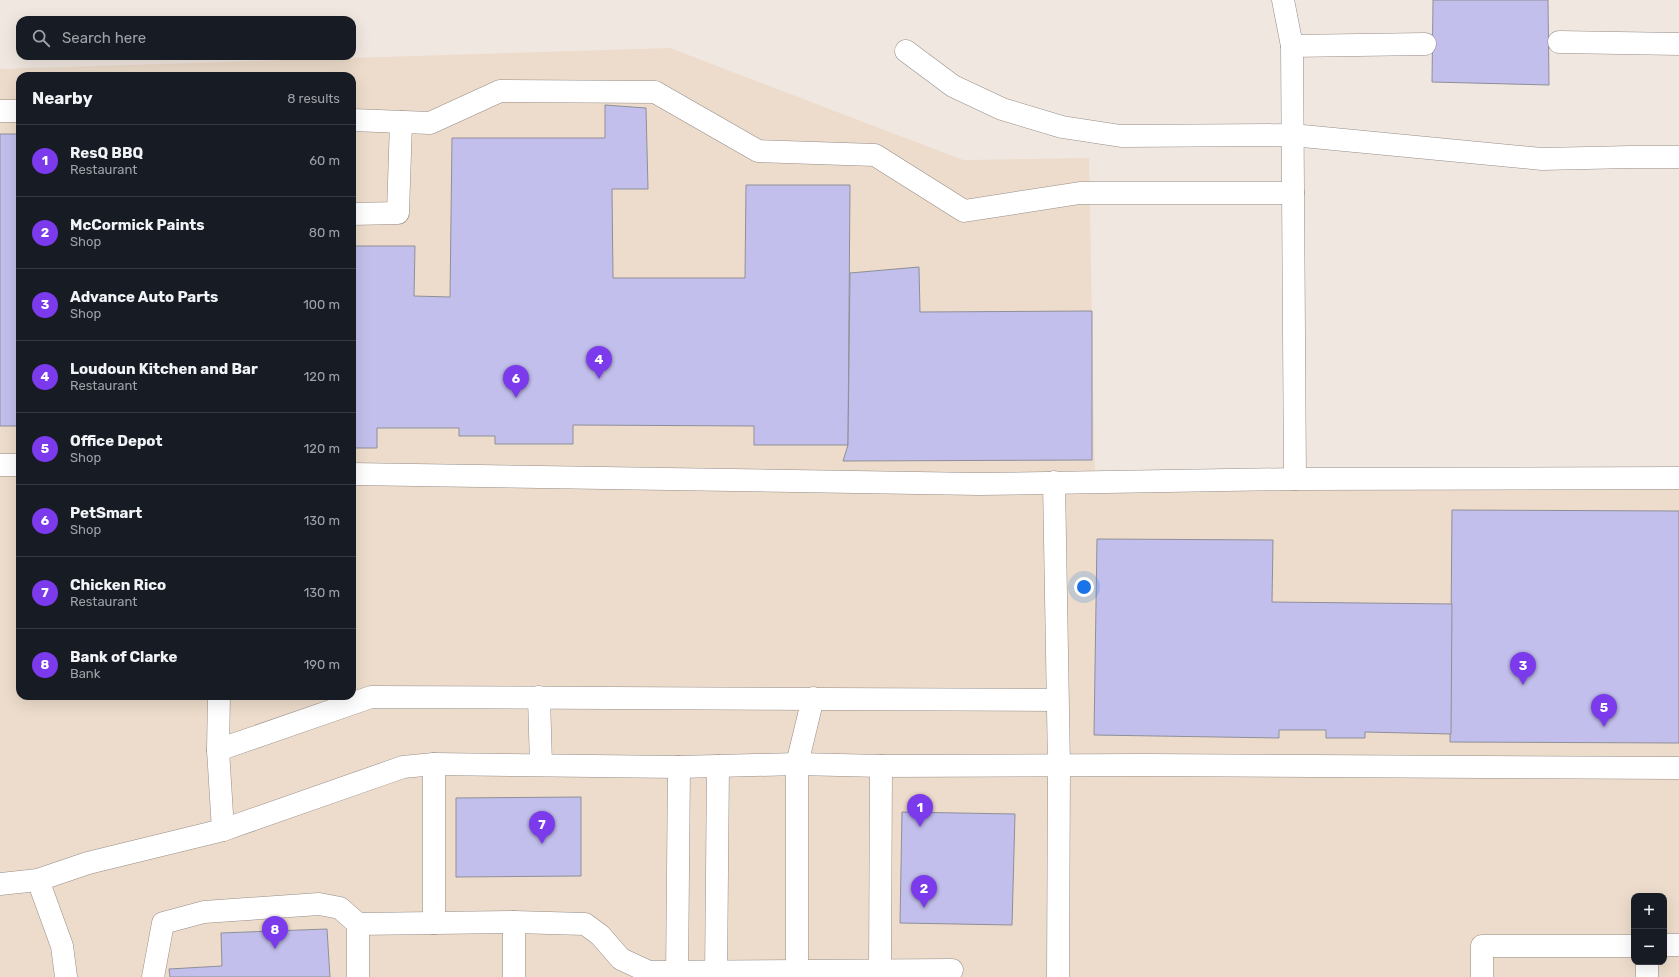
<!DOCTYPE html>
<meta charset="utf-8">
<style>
:root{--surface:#171b24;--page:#242831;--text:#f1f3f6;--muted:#9ea1a6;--line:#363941;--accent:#7c3aed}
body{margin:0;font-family:Rubik,sans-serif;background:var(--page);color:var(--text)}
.controls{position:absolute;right:12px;bottom:12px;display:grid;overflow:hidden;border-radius:8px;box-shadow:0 4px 16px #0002}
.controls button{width:36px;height:36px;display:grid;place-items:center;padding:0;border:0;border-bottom:1px solid var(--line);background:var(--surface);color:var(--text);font:20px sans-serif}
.you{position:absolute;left:1084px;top:587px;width:14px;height:14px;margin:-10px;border:3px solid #fff;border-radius:50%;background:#1a73e8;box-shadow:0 0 0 6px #1a73e833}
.badge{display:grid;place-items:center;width:26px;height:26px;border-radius:50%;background:var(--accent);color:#fff;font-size:13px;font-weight:700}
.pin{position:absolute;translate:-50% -33px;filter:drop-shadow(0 1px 2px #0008)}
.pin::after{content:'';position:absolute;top:21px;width:14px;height:12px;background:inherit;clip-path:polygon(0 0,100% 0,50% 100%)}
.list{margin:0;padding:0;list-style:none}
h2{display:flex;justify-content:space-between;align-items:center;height:52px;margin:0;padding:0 16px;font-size:17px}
h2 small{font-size:13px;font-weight:400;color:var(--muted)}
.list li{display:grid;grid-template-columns:26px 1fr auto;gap:12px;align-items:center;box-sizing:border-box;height:72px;padding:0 16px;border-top:1px solid var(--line)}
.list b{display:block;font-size:15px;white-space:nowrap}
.list p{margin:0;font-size:13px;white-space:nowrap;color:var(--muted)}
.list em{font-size:13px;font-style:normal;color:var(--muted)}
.icon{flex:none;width:22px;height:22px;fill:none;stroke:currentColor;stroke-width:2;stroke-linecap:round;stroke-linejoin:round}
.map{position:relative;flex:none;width:1679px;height:977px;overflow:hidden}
.search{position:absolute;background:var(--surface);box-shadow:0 4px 16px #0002;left:16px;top:16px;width:340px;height:44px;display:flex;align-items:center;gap:10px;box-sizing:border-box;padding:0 14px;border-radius:12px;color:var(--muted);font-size:15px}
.panel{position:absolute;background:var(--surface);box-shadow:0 4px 16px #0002;left:16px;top:72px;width:340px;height:628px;border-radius:12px}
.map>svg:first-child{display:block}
.commercial{fill:#eddccb;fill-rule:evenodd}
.building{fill:#c2bfec;stroke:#8f8f98}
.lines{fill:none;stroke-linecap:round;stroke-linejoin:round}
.minor-casing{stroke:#968d88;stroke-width:23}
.minor{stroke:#fff;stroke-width:22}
</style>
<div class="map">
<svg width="1679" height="977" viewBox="0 0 1679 977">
<rect width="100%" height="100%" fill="#f1e7e1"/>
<path class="commercial" d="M 670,48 L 963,160 L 1089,158 L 1095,481 L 1679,478 L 1679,977 L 0,977 L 0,69 ZM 20,76 L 352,76 L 352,696 L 20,696 ZM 1634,896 L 1664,896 L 1664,962 L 1634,962 Z"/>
<g class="building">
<path d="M 1433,0 L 1548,0 L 1549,85 L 1432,82 Z"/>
<path d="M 605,105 L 646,108 L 648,189 L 612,189 L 613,278 L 745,278 L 746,185 L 850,185 L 848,445 L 754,445 L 754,426 L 573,425 L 573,444 L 495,444 L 495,436 L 459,436 L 459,428 L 377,428 L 377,448 L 352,448 L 352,246 L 415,246 L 414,296 L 450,297 L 452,138 L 605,138 Z"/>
<rect x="0" y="134" width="20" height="292"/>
<path d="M 919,267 L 920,312 L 1092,311 L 1092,460 L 843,461 L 848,445 L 850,273 Z"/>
<path d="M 1452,510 L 1679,511 L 1679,743 L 1450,742 Z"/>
<path d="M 1097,539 L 1273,540 L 1272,602 L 1452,604 L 1451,734 L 1365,732 L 1365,738 L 1326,738 L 1326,730 L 1279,730 L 1279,738 L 1094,735 Z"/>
<path d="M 581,797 L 581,876 L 456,877 L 456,798 Z"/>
<path d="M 902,812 L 1015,814 L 1012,925 L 900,923 Z"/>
<path d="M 327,929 L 330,977 L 170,977 L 169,969 L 222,966 L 221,933 Z"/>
</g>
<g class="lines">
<g class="minor-casing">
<g id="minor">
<path d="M 1283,0 L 1292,46 L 1425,44"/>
<path d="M 1559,42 L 1679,44"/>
<path d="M 1292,46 L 1295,479"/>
<path d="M 906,51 L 953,86 L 1002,109 L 1062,127 L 1121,136 L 1292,135 L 1542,159 L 1631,157 L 1679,157"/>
<path d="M 0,111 L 20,111"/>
<path d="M 352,120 L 430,123 L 500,91 L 655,92 L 758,151 L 875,155 L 964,211 L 1080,193 L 1293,193"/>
<path d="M 352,214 L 398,213 L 401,122"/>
<path d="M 0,465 L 20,465"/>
<path d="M 352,474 L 979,484 L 1295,479 L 1679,478"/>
<path d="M 1054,482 L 1059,766 L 1058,977"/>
<path d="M 219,696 L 218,750 L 223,830"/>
<path d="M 539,697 L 541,765"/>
<path d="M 218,750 L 371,697 L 1057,700"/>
<path d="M 38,880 L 62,946 L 66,977"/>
<path d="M 0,884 L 38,880 L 88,863 L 223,830 L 403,767 L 434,764 L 679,767 L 797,764 L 881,766 L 1144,765 L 1679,768"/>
<path d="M 434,923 L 434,764"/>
<path d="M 1664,945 L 1679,945"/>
<path d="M 880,971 L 881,766"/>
<path d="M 153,977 L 163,923 L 204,912 L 319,904 L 340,908 L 358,924 L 514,922 L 585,924 L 600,935 L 621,959 L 649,972 L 952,970"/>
<path d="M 358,977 L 358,924"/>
<path d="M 514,977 L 514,922"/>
<path d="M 677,977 L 679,767"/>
<path d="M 716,977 L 718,766"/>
<path d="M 797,977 L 797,764 L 813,698"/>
<path d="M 1482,977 L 1482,946 L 1634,946"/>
<path d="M 1647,977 L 1647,962"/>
</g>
</g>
<use href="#minor" class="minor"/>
</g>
</svg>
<div class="controls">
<button>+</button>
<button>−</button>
</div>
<div class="you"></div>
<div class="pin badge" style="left:920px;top:827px">1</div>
<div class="pin badge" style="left:924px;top:908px">2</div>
<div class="pin badge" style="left:1523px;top:685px">3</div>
<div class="pin badge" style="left:599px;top:379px">4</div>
<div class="pin badge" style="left:1604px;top:727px">5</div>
<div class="pin badge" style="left:516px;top:398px">6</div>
<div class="pin badge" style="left:542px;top:844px">7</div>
<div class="pin badge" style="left:275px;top:949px">8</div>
<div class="search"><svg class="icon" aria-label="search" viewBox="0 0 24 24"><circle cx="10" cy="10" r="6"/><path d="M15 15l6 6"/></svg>Search here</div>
<section class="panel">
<h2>Nearby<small>8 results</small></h2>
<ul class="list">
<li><span class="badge">1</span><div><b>ResQ BBQ</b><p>Restaurant</p></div><em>60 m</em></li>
<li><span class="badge">2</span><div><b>McCormick Paints</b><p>Shop</p></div><em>80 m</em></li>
<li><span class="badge">3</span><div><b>Advance Auto Parts</b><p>Shop</p></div><em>100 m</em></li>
<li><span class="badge">4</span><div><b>Loudoun Kitchen and Bar</b><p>Restaurant</p></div><em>120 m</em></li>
<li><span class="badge">5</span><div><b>Office Depot</b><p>Shop</p></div><em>120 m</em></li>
<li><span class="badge">6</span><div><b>PetSmart</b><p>Shop</p></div><em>130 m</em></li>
<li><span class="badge">7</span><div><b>Chicken Rico</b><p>Restaurant</p></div><em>130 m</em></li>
<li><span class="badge">8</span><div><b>Bank of Clarke</b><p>Bank</p></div><em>190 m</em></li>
</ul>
</section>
</div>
